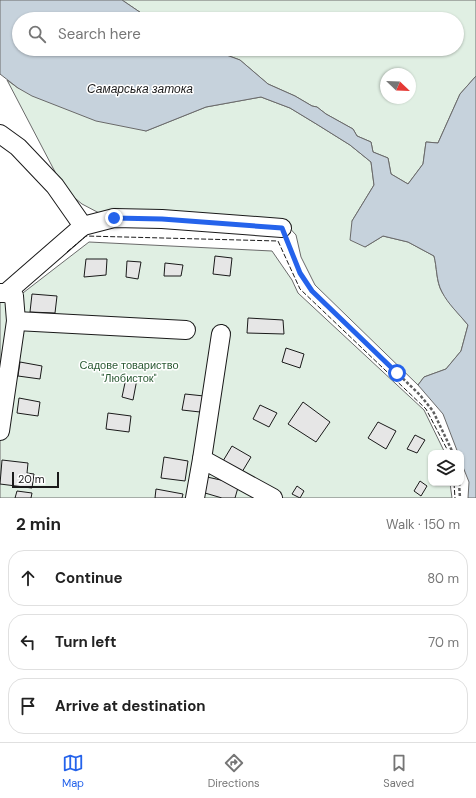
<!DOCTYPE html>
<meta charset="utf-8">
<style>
:root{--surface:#fff;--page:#f6f6f6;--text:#222;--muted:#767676;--line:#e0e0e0;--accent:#2563eb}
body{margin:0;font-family:"DM Sans",sans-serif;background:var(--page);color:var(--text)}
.controls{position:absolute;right:12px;bottom:12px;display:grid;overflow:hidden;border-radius:8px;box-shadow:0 1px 3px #0004}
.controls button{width:36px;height:36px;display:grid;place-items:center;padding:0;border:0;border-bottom:1px solid var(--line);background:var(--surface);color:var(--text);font:20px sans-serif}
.compass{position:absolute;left:380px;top:68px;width:36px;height:36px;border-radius:50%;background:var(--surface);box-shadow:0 1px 3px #0004;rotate:113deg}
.scale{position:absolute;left:12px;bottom:10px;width:47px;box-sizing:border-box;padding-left:4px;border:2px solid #1a1a1a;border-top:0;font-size:11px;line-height:14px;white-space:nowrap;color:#1a1a1a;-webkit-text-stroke:3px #fff;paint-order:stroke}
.stop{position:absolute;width:12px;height:12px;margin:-9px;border:3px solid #2563eb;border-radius:50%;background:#fff}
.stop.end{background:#2563eb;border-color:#fff;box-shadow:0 1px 4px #0008}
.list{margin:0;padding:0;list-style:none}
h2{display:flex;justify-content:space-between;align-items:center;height:52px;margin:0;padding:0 16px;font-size:17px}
h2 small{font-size:13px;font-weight:400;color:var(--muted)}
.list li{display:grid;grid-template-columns:26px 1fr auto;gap:12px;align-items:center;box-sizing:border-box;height:56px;margin:0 8px 8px;padding:0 8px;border:1px solid var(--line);border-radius:16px}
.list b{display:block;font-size:15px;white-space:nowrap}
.list em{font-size:13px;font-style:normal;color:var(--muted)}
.icon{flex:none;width:22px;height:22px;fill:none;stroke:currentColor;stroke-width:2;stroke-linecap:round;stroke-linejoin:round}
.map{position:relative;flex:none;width:476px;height:498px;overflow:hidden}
.search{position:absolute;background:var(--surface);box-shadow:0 1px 3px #0004;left:12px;right:12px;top:12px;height:44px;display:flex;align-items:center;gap:10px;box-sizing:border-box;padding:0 14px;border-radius:22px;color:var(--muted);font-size:15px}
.sheet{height:244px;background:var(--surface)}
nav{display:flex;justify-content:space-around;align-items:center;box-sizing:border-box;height:56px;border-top:1px solid var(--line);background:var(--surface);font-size:11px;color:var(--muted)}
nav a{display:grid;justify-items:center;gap:2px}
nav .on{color:var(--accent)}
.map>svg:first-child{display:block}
.green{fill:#e0efe3;stroke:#6a6a6a;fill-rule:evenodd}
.water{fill:#c6d2dc;stroke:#6a6a6a}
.building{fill:#e6e6e6;stroke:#1a1a1a}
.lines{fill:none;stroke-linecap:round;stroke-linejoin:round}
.minor-casing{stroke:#1a1a1a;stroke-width:20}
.path{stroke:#5f5f5f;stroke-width:2.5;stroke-dasharray:3 2;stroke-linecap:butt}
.minor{stroke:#fff;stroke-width:18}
.fence{stroke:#1a1a1a;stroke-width:1;stroke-dasharray:5 2;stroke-linecap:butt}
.route{stroke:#2563eb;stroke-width:5}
.labels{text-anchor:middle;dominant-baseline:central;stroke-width:3;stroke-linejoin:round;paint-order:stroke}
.park-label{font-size:11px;fill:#2b5a34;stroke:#fff}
.water-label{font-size:12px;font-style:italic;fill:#1a1a1a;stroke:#fff}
</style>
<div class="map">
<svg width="476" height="498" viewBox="0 0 476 498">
<rect width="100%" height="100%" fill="#fff"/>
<g class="green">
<path d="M 122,0 L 476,0 L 476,76 L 460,94 L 438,143 L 426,142 L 423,164 L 408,184 L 391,174 L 388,158 L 373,152 L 371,142 L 357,136 L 353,129 L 326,114 L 317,107 L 312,106 L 295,96 L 268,84 L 240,60 L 210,49 L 457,49 L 457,19 L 150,19 ZM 386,74 L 410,74 L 410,98 L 386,98 Z"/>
<path d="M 7,80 L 18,88 L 146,131 L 206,107 L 261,97 L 290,108 L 318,125 L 350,145 L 371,162 L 374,185 L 352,221 L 365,247 L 383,236 L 408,242 L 434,256 C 437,267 436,282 442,292 C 449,304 459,314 468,325 L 461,351 L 446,369 L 424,377 L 418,385 L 315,285 L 301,257 L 296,235 L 285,223 L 158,210 L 131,214 L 101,214 L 82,204 L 64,189 Z"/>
<path d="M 89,242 L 272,251 L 292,280 L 298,293 L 424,410 L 445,453 L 431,453 L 431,483 L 450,483 L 452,498 L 0,498 L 0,302 L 19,296 Z"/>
</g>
<path class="water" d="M 0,0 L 122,0 L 150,19 L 19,19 L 19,49 L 210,49 L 240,60 L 268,84 L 295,96 L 312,106 L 317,107 L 326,114 L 353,129 L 357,136 L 371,142 L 373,152 L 388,158 L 391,174 L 408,184 L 423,164 L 426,142 L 438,143 L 460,94 L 476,76 L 476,498 L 468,498 L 469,482 L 461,462 L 461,453 L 458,453 L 443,414 L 418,385 L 424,377 L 446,369 L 461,351 L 468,325 C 459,314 448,304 442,292 C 436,281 437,267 434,256 L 408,242 L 383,236 L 365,247 L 350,240 L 352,221 L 374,185 L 371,162 L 350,145 L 318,125 L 290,108 L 261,97 L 206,107 L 146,131 L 96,121 L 32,96 L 18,88 L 0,74 Z"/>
<g class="building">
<path d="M 215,256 L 232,258 L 230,276 L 213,274 Z"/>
<path d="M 86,259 L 107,259 L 106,275 L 84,277 Z"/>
<path d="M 127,261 L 141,262 L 138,279 L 126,277 Z"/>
<path d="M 165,263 L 183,265 L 181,276 L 164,276 Z"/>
<path d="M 32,294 L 57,296 L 55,313 L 30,312 Z"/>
<path d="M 248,318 L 283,320 L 284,334 L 247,333 Z"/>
<path d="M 286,348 L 304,354 L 300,368 L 282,362 Z"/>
<path d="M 20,362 L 42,366 L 40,379 L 18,376 Z"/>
<path d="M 126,378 L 137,379 L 133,400 L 122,397 Z"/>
<path d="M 185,394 L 204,396 L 200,412 L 182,410 Z"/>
<path d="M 19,398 L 40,402 L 38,416 L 17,413 Z"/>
<path d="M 303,402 L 330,422 L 316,442 L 288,424 Z"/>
<path d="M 260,405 L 277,413 L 269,427 L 253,419 Z"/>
<path d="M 108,413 L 131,416 L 129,432 L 106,429 Z"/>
<path d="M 378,422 L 396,431 L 386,449 L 368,438 Z"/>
<path d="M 415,435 L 425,440 L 417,453 L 407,449 Z"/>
<path d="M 232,446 L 251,457 L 242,472 L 223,461 Z"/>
<path d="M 164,457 L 188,461 L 185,481 L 161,478 Z"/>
<path d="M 2,460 L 28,463 L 27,473 L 34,474 L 32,488 L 0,484 Z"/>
<path d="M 207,477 L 239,484 L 235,498 L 222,498 L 205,493 Z"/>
<path d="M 420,481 L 427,486 L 421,496 L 414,491 Z"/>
<path d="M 297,486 L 304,491 L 300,498 L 292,494 Z"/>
<path d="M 156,489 L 183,494 L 182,498 L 155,498 Z"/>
<path d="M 17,491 L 32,493 L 31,498 L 15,498 Z"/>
</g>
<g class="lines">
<g class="minor-casing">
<g id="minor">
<path d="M 0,134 L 18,147 L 55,186 L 83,226 L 114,218 L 162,219 L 282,228"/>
<path d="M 0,293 L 6,293 L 83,226"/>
<path d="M 16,321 L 186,330"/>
<path d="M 0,431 L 16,321 L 14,296 L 6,293"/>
<path d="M 202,459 L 221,334"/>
<path d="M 195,498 L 202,459 L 273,498"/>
</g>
</g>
<g class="path">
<path d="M 288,243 L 300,273 L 312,291 L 420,395 L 433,411 L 453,453"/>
<path d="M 459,483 L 460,498"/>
</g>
<use href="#minor" class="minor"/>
<g class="fence">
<path d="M 67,252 L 86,236 L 278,241 L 300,289 L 426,409 L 449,453"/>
<path d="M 454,483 L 455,498"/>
</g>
</g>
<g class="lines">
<path class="route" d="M 114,218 L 162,219 L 282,228 L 300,273 L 312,291 L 397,373"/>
</g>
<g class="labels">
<g class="park-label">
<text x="129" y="365">Садове товариство<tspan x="129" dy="13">"Любисток"</tspan></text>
</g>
<g class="water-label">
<text x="140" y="89">Самарська затока</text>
</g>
</g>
</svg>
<div class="controls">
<button><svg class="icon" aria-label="layers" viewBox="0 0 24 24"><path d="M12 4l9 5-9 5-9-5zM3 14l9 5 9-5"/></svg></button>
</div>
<svg class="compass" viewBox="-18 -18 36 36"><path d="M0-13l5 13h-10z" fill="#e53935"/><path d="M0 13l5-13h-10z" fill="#767676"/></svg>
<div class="scale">20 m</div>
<div class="stop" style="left:397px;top:373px"></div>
<div class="stop end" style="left:114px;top:218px"></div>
<div class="search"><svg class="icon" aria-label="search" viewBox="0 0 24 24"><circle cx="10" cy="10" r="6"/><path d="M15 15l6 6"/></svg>Search here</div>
</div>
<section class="sheet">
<h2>2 min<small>Walk · 150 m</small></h2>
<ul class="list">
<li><svg class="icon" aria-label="ahead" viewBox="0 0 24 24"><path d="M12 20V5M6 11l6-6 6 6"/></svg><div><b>Continue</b></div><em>80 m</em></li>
<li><svg class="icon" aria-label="left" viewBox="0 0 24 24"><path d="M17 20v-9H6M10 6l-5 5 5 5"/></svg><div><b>Turn left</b></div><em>70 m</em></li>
<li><svg class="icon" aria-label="arrive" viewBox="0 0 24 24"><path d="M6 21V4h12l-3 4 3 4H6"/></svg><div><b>Arrive at destination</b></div></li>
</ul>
</section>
<nav>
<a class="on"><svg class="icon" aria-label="map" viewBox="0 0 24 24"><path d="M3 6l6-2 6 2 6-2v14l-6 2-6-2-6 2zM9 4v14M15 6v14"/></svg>Map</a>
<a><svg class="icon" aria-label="directions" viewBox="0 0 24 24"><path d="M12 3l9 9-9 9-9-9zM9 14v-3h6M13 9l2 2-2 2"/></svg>Directions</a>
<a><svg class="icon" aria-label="saved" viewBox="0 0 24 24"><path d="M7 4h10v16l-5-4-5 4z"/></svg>Saved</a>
</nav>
